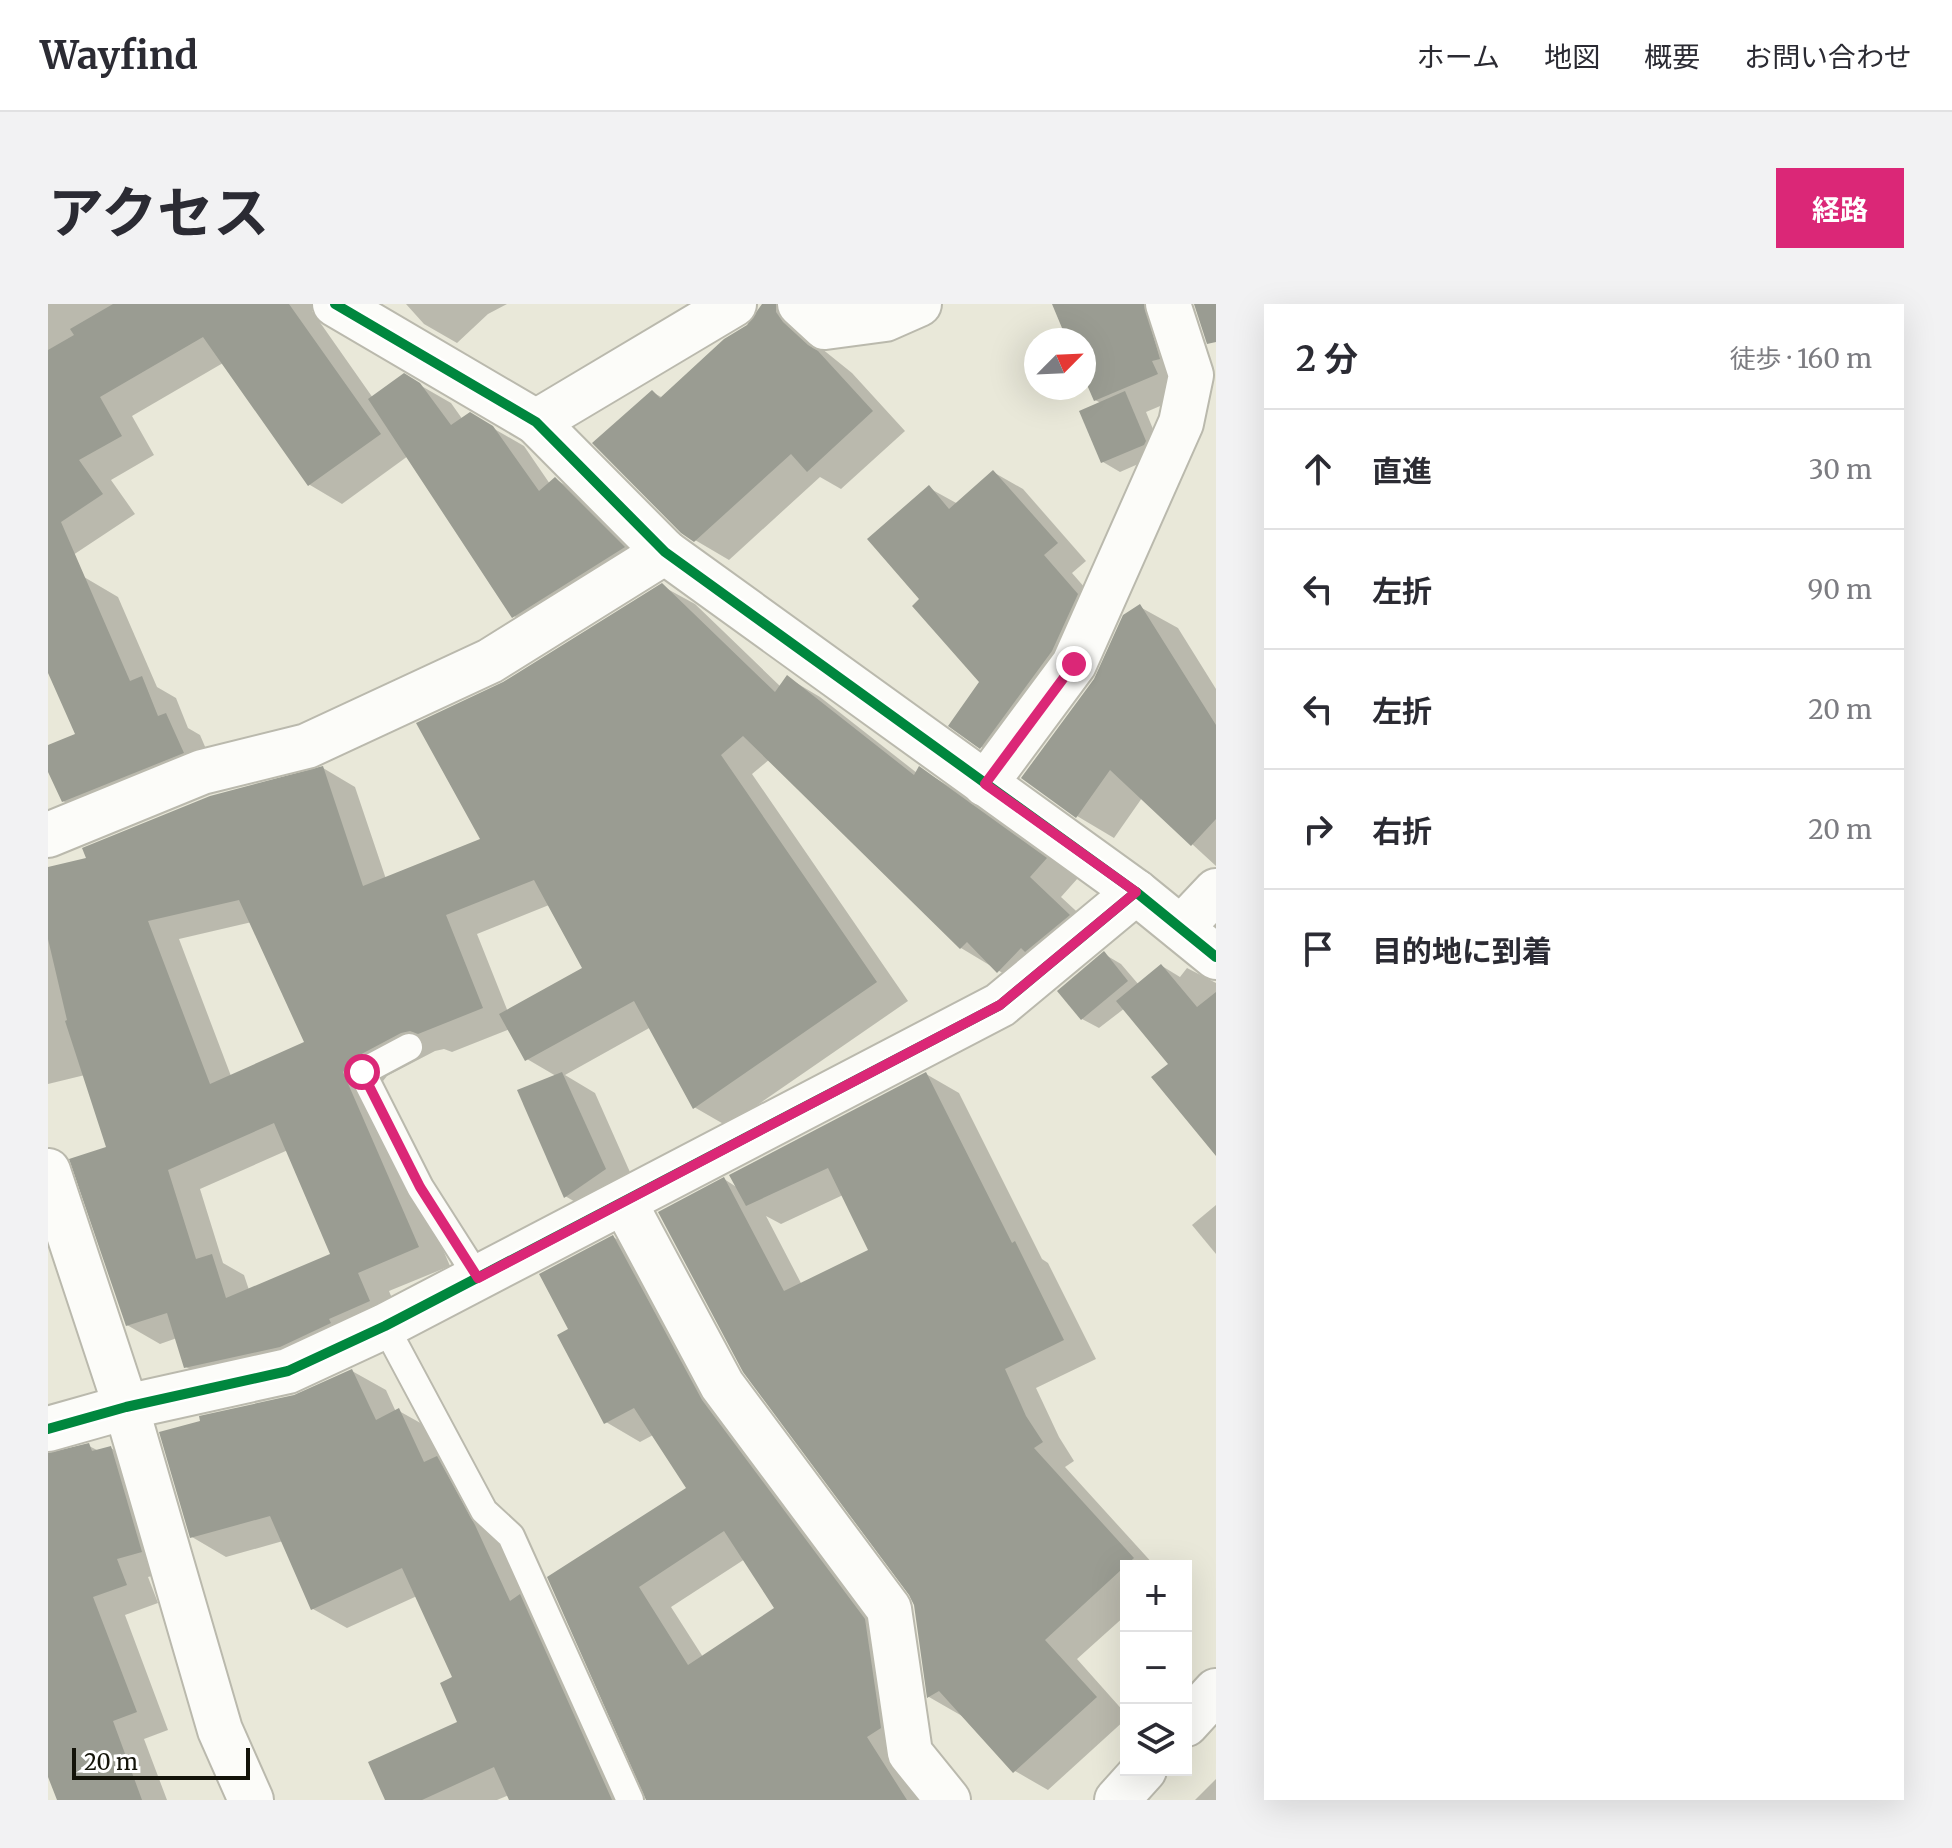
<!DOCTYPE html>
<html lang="ja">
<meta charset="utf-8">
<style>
:root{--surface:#fff;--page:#f2f2f3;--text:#2b2b33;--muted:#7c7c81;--line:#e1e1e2;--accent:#db2777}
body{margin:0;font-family:Merriweather,"Noto Sans JP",serif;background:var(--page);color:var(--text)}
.controls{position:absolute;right:24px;bottom:24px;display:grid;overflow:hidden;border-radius:0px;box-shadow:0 8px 32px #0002}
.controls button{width:72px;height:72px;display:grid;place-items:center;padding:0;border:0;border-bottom:2px solid var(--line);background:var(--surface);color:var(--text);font:40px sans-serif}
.compass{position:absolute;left:976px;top:24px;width:72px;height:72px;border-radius:50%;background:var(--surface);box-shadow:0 8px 32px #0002;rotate:66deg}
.scale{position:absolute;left:24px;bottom:20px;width:178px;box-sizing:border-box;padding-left:8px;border:4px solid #131309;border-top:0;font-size:22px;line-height:28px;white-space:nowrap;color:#131309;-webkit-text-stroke:6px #fff;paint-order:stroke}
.stop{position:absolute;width:24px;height:24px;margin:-18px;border:6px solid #db2777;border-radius:50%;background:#fff}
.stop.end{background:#db2777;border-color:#fff;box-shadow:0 2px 8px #0008}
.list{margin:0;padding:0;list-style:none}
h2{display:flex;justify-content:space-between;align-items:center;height:104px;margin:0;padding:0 32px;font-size:34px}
h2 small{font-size:26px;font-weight:400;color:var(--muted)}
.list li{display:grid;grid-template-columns:52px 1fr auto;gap:24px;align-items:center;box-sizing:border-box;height:120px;padding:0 32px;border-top:2px solid var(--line)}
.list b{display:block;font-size:30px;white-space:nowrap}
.list em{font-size:26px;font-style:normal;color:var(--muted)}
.icon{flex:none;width:44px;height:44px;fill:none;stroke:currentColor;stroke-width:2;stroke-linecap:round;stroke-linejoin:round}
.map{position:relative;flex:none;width:1168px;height:1496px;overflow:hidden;border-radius:0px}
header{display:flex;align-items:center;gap:48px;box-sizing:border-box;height:112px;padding:0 40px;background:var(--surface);border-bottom:2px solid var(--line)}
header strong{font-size:38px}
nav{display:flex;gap:44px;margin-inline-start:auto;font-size:28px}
.intro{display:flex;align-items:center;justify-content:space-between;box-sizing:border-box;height:192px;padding:0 48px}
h1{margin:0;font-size:56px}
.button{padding:20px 36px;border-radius:0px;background:var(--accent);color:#fff;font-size:28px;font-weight:700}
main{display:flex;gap:48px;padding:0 48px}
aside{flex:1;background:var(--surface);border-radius:0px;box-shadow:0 8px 32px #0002}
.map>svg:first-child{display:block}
.shadow{fill:#0003;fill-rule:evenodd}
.building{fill:#9a9c92;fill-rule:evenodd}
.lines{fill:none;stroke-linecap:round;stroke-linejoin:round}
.lane-casing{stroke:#bab9ad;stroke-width:30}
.street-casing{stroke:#bab9ad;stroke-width:48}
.lane{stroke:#fcfcf9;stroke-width:26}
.street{stroke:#fcfcf9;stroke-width:44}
.cycleway-casing{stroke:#fff;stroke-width:15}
.cycleway{stroke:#00873e;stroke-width:10}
.route{stroke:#db2777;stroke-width:10}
</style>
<header>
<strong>Wayfind</strong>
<nav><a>ホーム</a><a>地図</a><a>概要</a><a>お問い合わせ</a></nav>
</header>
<div class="intro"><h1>アクセス</h1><a class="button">経路</a></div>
<main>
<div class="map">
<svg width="1168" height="1496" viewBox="0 0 1168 1496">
<rect width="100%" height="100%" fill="#e9e8d9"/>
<g class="shadow">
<path d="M 0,0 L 275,0 L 264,7 L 325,94 L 356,72 L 403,99 L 415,116 L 422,111 L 476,142 L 502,180 L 507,175 L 538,193 L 606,261 L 496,330 L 466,312 L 360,152 L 294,200 L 262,181 L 175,59 L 84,112 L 106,151 L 63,176 L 87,210 L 16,257 L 0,248 Z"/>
<path d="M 358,0 L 459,0 L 440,10 L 409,39 L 376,20 Z"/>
<path d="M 717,0 L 729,0 L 755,15 L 768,40 L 804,69 L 857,127 L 793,185 L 772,173 L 681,256 L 647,236 L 604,88 L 615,94 L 701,23 Z"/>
<path d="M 1006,0 L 1139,0 L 1143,89 L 1098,108 L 1114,147 L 1113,150 L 1072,168 L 1055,158 L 1053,99 L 1047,96 L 1036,69 L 1036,36 L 1022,36 Z"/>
<path d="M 945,168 L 975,185 L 1038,257 L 1024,269 L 1058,308 L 962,460 L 933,443 L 933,378 L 874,295 L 881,184 L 910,200 Z"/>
<path d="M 36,273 L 70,293 L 109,383 L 128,394 L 140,424 L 152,431 L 168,468 L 49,517 L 15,497 L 0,463 L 0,443 L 30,431 L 0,364 L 0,289 Z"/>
<path d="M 614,282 L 647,300 L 733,383 L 740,374 L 772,393 L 869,469 L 872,465 L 904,484 L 1030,574 L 1013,593 L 1053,630 L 983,686 L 913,644 L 722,455 L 704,470 L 860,697 L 679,822 L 646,803 L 603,723 L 517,771 L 547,789 L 589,884 L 550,911 L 517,892 L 508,772 L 479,755 L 462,725 L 404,748 L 396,745 L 387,747 L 339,772 L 327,787 L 402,962 L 341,987 L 353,1016 L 170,1082 L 138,1063 L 129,1034 L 112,1040 L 79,1021 L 61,845 L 37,771 L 0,780 L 0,565 L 41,555 L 275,464 L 307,483 L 338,575 L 435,536 L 456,380 ZM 501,601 L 536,665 L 460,708 L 429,630 ZM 204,618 L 258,739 L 183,772 L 131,635 ZM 240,846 L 285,951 L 201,986 L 196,971 L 175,959 L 152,885 Z"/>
<path d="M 1092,303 L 1130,324 L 1168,385 L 1168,562 L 1094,494 L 1066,534 L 1029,512 L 1048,376 Z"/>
<path d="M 1056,650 L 1073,660 L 1091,681 L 1114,662 L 1132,673 L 1139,664 L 1168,679 L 1168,849 L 1123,760 L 1077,704 L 1051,724 L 1034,715 Z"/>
<path d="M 878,770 L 911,789 L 994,955 L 1000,959 L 1048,1055 L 988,1084 L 1011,1133 L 1026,1157 L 1017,1163 L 1107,1262 L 1078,1262 L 1078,1311 L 1029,1355 L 1078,1410 L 1078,1415 L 1000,1486 L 967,1467 L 914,1412 L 881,1393 L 868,1301 L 676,875 L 690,884 ZM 795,891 L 823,947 L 754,981 L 718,912 L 733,920 Z"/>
<path d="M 1168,901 L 1168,950 L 1144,921 Z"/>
<path d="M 565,933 L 599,953 L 851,1336 L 879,1496 L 599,1496 L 502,1274 L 641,1185 L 605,1131 L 592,1138 L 558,1118 L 523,1026 ZM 697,1255 L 729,1305 L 655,1353 L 623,1303 Z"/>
<path d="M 304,1067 L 338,1086 L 348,1108 L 351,1107 L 385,1126 L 422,1174 L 588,1496 L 463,1496 L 461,1491 L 449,1496 L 339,1496 L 412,1419 L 407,1374 L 369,1292 L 299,1324 L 265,1305 L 235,1237 L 178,1253 L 144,1233 L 246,1093 Z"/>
<path d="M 41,1142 L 51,1147 L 63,1144 L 96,1163 L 126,1266 L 100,1273 L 110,1299 L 77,1311 L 120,1426 L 96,1435 L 119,1496 L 11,1496 L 0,1470 L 0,1151 Z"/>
<path d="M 1168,1475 L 1168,1496 L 1147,1496 Z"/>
</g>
<g class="building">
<path d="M 65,0 L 241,0 L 333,130 L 260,182 L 155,33 L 52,93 L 74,132 L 31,156 L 55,190 L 13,218 L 82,377 L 94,372 L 110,412 L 118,409 L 136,449 L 14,498 L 0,468 L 0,441 L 27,430 L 0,369 L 0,46 L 26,31 L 22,25 Z"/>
<path d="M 714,0 L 728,0 L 728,8 L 735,18 L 760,41 L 770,47 L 825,107 L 759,168 L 743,150 L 646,238 L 633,229 L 544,139 L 604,86 L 612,94 L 676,35 L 699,21 Z"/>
<path d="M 1004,0 L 1096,0 L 1112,55 L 1104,57 L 1110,70 L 1046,97 L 1036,74 L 1036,36 L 1019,36 Z"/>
<path d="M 1146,0 L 1168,0 L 1168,38 L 1159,40 Z"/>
<path d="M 356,69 L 372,79 L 403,121 L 422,108 L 445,122 L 491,187 L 507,173 L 577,243 L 464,314 L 320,95 Z"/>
<path d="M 1077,87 L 1098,137 L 1096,141 L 1053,159 L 1031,107 Z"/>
<path d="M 945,166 L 1010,239 L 996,251 L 1030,290 L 1004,347 L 932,445 L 900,422 L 931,378 L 864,302 L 871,295 L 819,235 L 881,181 L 901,205 Z"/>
<path d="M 614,279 L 727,388 L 739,371 L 866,471 L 871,462 L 999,554 L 982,573 L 1022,611 L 977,648 L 973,644 L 949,669 L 919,638 L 912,645 L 695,432 L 673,451 L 829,678 L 645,805 L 586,697 L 477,757 L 451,710 L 534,664 L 486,576 L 398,611 L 435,704 L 370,730 L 362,727 L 353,729 L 306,754 L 295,768 L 371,943 L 310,969 L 322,997 L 281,1015 L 283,1019 L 232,1043 L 136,1064 L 119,1009 L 78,1022 L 21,855 L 58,843 L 17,717 L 19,716 L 0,635 L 0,563 L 38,554 L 34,544 L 162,492 L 275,462 L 315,582 L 432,535 L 368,419 L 455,378 ZM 191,596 L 256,738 L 162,780 L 100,617 ZM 226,819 L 282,950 L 178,994 L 164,950 L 148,955 L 120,866 Z"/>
<path d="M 1092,300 L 1168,421 L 1168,515 L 1143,542 L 1062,466 L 1028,514 L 973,474 L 1046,375 L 1075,311 Z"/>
<path d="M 1056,647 L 1080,677 L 1033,716 L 1009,687 Z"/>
<path d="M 1113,660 L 1149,703 L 1168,688 L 1168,852 L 1103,773 L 1120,760 L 1068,697 Z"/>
<path d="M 514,768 L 558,865 L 516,894 L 469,786 Z"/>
<path d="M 878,768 L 964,939 L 967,937 L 1016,1036 L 957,1065 L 978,1112 L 995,1138 L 986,1144 L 1086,1254 L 997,1336 L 1049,1393 L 965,1469 L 891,1387 L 879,1394 L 866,1301 L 861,1291 L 695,1068 L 610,908 L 676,873 L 736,987 L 820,946 L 780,864 L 698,902 L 681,871 Z"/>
<path d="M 565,931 L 654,1096 L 817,1315 L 833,1424 L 819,1433 L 859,1496 L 598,1496 L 499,1273 L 638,1184 L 586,1104 L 556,1120 L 509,1031 L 520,1025 L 491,970 ZM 676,1227 L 726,1304 L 640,1361 L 591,1283 Z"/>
<path d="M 304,1065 L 328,1116 L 351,1104 L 376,1158 L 389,1152 L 427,1221 L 462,1297 L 472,1290 L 564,1496 L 461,1496 L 446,1463 L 374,1496 L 337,1496 L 320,1458 L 409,1418 L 392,1379 L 404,1373 L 354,1264 L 263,1306 L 222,1212 L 142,1234 L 111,1128 L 152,1117 L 151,1112 L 246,1091 Z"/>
<path d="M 41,1139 L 44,1147 L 63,1142 L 94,1248 L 69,1255 L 79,1281 L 45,1293 L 89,1408 L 65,1417 L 94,1496 L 9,1496 L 0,1473 L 0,1149 Z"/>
</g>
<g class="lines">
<g class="lane-casing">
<g id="lane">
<path d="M 361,743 L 314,768 L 372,883 L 430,974"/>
<path d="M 337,1022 L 436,1207 L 463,1232 L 582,1496"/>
</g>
</g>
<g class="street-casing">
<g id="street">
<path d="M 287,0 L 488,118 L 617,248 L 1088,588 L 1168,653"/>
<path d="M 752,0 L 777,23 L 837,15 L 871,0"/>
<path d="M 488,118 L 686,0"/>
<path d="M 937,480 L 1026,360 L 1133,119 L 1143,71 L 1120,0"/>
<path d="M 0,531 L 154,468 L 259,442 L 442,357 L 617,248"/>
<path d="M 1133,624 L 1168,587"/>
<path d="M 0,867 L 78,1103 L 172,1426 L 203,1496"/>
<path d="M 576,898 L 674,1081 L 841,1305 L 862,1449 L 900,1496"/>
<path d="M 0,1125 L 78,1103 L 240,1067 L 337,1022 L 952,701 L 1088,588"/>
<path d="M 1138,1420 L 1168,1387"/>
<path d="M 1069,1496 L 1096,1466"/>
</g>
</g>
<use href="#lane" class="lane"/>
<use href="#street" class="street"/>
<g class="cycleway-casing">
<g id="cycleway">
<path d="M 287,0 L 488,118 L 617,248 L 1088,588 L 1168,653"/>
<path d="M 0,1125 L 78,1103 L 240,1067 L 337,1022 L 952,701 L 1088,588"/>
</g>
</g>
<use href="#cycleway" class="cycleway"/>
</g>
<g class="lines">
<path class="route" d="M 314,768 L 372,883 L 430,974 L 952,701 L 1088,588 L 937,480 L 1026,360"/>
</g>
</svg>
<div class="controls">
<button>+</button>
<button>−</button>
<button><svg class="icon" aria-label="layers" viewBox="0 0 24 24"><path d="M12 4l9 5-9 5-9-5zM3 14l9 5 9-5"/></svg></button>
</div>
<svg class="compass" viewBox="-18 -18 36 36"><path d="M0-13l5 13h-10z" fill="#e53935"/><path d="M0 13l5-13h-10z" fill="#7c7c81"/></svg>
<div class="scale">20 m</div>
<div class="stop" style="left:314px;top:768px"></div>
<div class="stop end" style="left:1026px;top:360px"></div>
</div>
<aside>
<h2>2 分<small>徒歩 · 160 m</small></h2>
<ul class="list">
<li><svg class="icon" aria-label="ahead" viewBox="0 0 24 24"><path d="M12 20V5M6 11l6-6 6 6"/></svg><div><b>直進</b></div><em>30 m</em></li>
<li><svg class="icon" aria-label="left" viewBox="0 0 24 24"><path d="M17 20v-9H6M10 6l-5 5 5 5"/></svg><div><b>左折</b></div><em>90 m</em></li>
<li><svg class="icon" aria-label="left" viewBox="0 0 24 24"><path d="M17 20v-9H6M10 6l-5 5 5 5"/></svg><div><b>左折</b></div><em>20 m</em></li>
<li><svg class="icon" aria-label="right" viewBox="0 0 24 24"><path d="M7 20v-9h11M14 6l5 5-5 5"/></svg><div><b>右折</b></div><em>20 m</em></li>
<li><svg class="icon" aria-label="arrive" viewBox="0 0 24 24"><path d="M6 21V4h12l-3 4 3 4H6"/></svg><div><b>目的地に到着</b></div></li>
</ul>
</aside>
</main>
